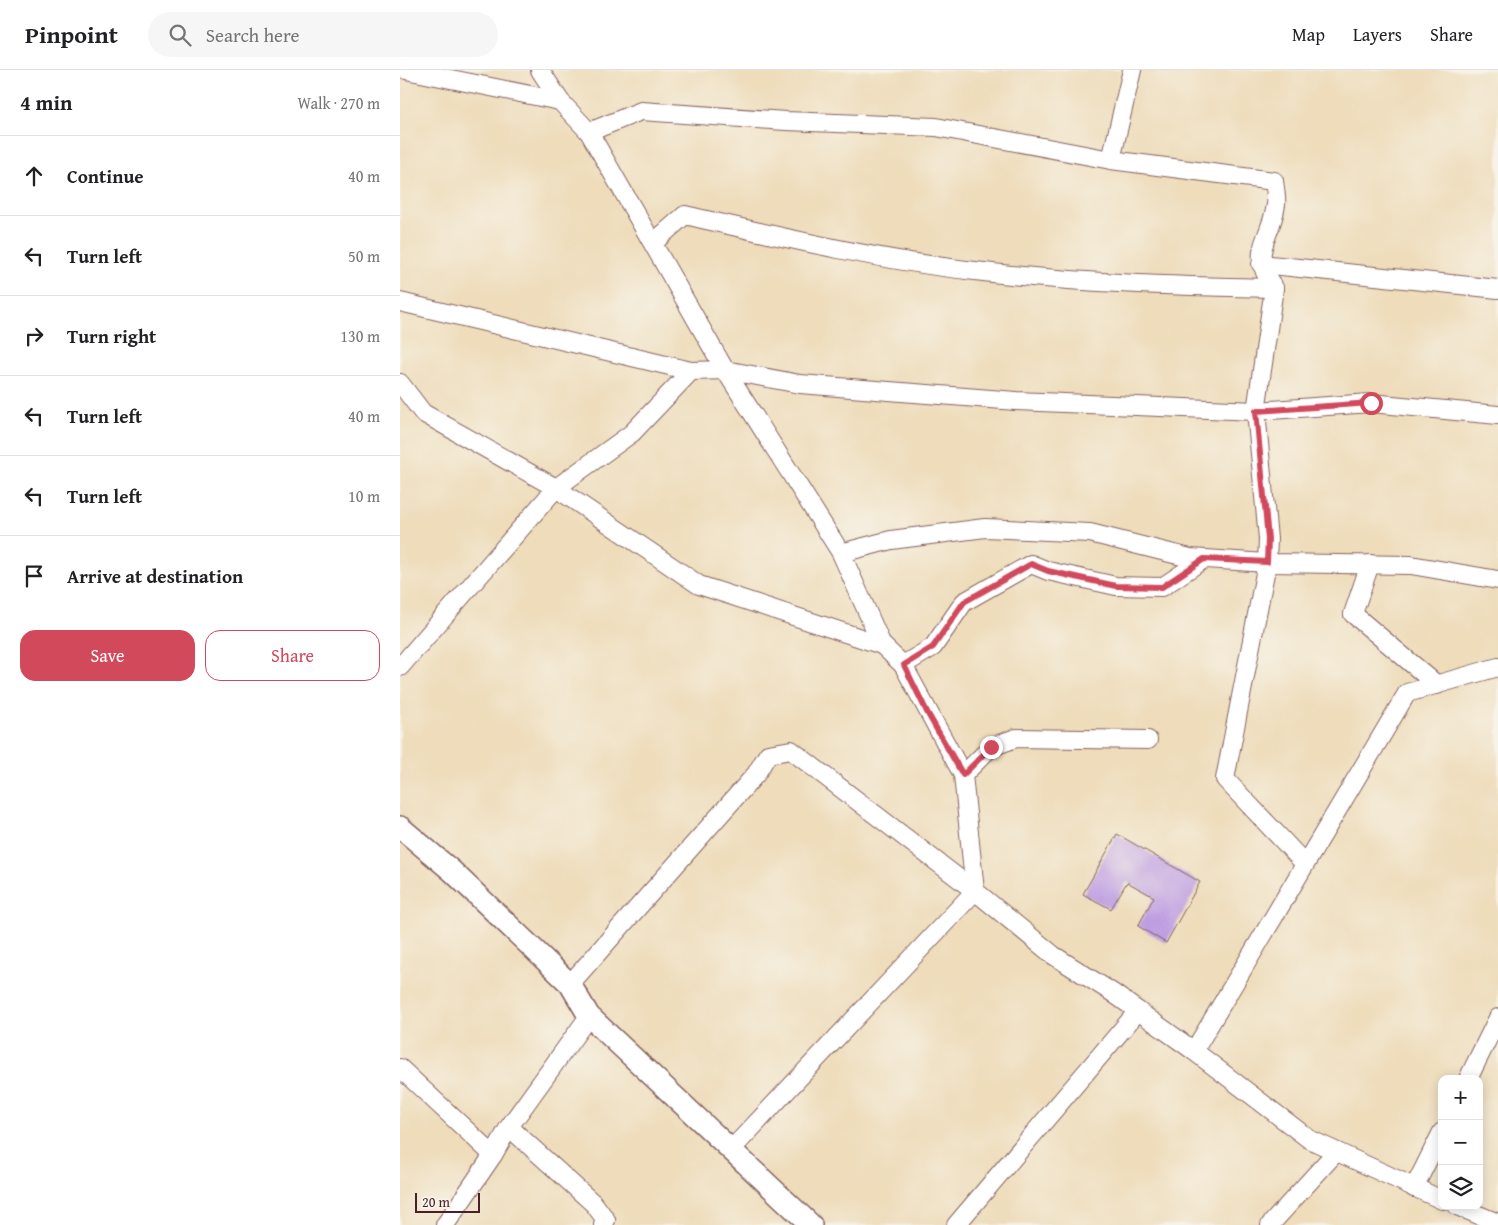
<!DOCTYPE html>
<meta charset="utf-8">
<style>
:root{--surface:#fff;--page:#f6f6f6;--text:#202124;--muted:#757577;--line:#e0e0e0;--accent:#d1495b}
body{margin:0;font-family:"Gentium Book Plus",serif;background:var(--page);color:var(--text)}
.controls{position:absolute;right:15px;bottom:15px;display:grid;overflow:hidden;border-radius:10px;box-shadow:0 2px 12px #0003}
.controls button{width:45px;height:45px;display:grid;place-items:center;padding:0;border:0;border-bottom:1px solid var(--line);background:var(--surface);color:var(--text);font:25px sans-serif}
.scale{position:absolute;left:15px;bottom:12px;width:65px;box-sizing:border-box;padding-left:5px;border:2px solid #4a1f2b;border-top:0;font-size:14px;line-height:18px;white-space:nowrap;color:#4a1f2b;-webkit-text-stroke:4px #f7f3e8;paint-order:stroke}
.stop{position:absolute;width:15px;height:15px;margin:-11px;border:4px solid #d1495b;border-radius:50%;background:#fff}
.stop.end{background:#d1495b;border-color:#fff;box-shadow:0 1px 5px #0008}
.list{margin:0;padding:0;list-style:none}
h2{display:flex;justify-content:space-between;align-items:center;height:65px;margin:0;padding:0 20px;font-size:21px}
h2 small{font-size:16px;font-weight:400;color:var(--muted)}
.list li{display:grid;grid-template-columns:32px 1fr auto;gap:15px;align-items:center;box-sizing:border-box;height:80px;padding:0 20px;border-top:1px solid var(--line)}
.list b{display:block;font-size:19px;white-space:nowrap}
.list em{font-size:16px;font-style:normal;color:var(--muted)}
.actions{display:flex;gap:10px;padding:15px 20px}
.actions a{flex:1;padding:11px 0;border:1px solid var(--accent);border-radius:15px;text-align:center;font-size:18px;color:var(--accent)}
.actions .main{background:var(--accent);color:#fff}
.icon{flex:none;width:28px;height:28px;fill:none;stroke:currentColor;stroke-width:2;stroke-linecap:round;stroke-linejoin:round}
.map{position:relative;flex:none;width:1098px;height:1155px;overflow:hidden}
header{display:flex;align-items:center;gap:30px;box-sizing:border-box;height:70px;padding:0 25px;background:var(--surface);border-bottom:1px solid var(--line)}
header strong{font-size:24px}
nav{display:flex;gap:28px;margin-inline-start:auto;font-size:18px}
.search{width:350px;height:45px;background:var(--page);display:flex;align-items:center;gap:12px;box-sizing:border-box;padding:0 18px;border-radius:28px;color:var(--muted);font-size:19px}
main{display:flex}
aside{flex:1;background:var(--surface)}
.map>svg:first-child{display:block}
.building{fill:#bd9ce1}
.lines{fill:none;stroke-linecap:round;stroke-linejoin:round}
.minor-casing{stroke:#83615d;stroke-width:20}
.tertiary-casing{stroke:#83615d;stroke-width:24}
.minor{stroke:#fff;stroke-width:18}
.tertiary{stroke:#fff;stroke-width:21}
.route{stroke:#d1495b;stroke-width:6}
</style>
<header>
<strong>Pinpoint</strong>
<div class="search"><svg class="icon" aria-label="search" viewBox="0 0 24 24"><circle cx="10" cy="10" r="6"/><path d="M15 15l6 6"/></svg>Search here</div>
<nav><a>Map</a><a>Layers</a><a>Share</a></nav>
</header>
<main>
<aside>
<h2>4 min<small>Walk · 270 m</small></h2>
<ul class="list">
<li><svg class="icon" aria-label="ahead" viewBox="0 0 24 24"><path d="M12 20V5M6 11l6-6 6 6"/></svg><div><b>Continue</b></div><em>40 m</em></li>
<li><svg class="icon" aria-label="left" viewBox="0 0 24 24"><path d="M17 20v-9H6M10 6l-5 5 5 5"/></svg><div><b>Turn left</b></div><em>50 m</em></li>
<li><svg class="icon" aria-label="right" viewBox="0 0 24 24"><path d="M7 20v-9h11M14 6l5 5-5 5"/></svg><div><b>Turn right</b></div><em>130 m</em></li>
<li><svg class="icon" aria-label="left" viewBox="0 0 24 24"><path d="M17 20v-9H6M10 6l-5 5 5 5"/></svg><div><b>Turn left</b></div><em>40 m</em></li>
<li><svg class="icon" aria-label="left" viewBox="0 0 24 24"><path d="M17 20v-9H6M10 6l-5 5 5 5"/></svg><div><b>Turn left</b></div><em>10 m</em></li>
<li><svg class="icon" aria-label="arrive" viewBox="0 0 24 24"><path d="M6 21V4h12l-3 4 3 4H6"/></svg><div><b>Arrive at destination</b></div></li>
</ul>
<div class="actions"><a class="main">Save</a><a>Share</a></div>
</aside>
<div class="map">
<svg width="1098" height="1155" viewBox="0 0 1098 1155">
<rect width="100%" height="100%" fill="#f7f3e8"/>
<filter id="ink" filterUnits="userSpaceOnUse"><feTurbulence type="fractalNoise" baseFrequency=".02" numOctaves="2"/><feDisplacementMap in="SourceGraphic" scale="10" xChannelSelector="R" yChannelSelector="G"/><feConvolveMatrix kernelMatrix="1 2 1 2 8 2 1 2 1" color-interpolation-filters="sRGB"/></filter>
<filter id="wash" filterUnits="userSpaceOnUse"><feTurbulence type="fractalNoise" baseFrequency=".0096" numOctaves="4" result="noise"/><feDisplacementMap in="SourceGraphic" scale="20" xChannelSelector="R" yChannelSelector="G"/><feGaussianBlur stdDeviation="1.12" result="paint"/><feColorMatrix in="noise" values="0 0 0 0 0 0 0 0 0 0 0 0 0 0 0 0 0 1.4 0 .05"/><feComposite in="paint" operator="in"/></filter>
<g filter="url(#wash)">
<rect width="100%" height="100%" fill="#eedcba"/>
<g id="blocks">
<path class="building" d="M 717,764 L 800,812 L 766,873 L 738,856 L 754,827 L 727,812 L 711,839 L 683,824 Z"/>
</g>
</g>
<g filter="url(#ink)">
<use href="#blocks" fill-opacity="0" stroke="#83615d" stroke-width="1"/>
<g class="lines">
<g class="minor-casing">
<g id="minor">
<path d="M 6,0 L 160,31"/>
<path d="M 140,0 L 160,31 L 189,62 L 325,300 L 441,483 L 482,575 L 503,595 L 563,705 L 575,821 L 653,885 L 713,923 L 794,981 L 909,1069 L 1042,1130"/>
<path d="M 189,62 L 241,41 L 386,51 L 536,57 L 711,90 L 874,111 C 875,119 877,128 876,135 C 870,172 848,181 874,218 L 856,341 L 868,469 L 867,493 L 825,709 L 905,794"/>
<path d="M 711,90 L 732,0"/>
<path d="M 253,173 L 285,145 C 381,167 477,190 575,201 C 674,213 774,216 874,218"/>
<path d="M 861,194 L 1098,219"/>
<path d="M 0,232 L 291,301 L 325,300 L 400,314 L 616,331 L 856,341 L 971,333 L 1098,345"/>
<path d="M 0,313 L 23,343 L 156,418 L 299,515 L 482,575"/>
<path d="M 441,483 L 491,470 L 585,458 L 690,463 L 790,488 L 867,493 L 1011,495 L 1098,510"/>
<path d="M 970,494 L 953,544 L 1037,615"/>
<path d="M 503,595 L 533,577 L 564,532 L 631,494 L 648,501 L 716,516 L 762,517 L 804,489"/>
<path d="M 0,597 L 156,418 L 232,363 L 291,301"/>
<path d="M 563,705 L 591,677 L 616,668 L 748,670"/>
<path d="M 170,914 L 356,704 L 368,684 L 391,680 L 575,821 L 330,1081"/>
<path d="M 794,981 L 1007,623 L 1098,597"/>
<path d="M 0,998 L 93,1085"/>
<path d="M 1068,1009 L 1098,948"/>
<path d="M 109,1057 L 194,1134 L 206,1150 L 203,1155"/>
<path d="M 1014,1118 L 1042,1062"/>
<path d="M 1057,1136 L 1098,1153"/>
<path d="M 45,1155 L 93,1085 L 109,1057 L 189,946"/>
<path d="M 556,1155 L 738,941"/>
<path d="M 870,1155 L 936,1082"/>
</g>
</g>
<g class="tertiary-casing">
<path id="tertiary" d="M 0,757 L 52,801 L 170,914 L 189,946 L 411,1155"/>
</g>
<use href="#minor" class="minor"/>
<use href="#tertiary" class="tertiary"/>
</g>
</g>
<g class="lines" filter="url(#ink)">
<path class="route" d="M 591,677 L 563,705 L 528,644 L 504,595 L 533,577 L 564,532 L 631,494 L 648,501 L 716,516 L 762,517 L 804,489 L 867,492 L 868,469 L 856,341 L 971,333"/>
</g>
</svg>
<div class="controls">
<button>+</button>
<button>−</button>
<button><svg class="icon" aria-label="layers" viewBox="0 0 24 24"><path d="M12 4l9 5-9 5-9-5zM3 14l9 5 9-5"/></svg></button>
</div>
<div class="scale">20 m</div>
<div class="stop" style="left:971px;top:333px"></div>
<div class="stop end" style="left:591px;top:677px"></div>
</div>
</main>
